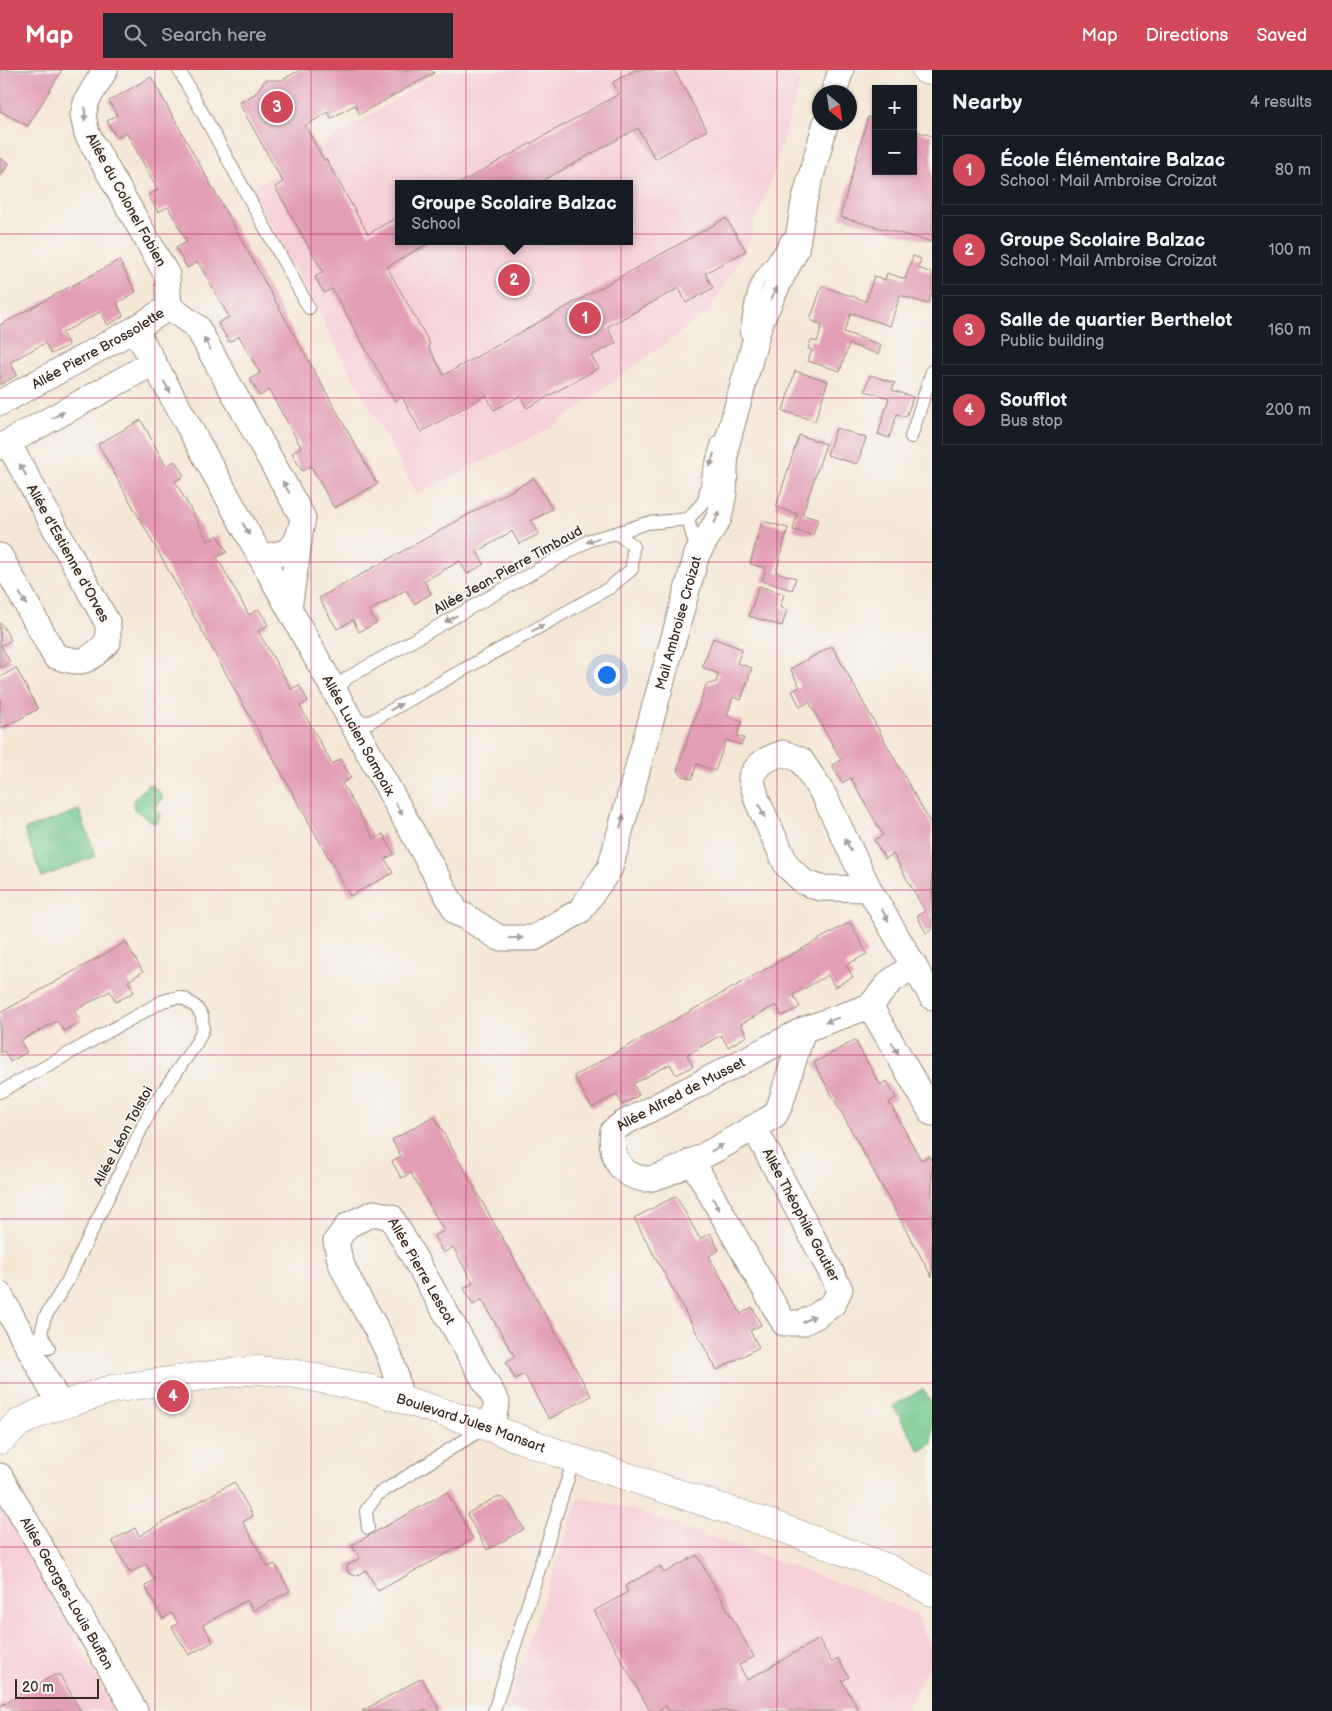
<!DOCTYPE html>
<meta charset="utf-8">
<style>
:root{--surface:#171b24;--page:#242831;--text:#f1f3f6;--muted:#9ea1a6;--line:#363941;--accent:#d1495b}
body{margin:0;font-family:"Balsamiq Sans",sans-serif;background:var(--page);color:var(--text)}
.controls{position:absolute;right:15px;top:15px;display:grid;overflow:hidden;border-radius:0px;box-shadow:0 1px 4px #0004}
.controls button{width:45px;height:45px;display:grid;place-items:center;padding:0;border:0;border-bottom:1px solid var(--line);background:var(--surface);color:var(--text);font:25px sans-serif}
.compass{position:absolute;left:812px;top:15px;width:45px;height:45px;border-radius:50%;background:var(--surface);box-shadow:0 1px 4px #0004;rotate:151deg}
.scale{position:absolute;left:15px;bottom:12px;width:84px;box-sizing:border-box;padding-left:5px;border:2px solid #3b2a1e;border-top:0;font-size:14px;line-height:18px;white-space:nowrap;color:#3b2a1e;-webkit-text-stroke:4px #f6f6f2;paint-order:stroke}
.you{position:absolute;left:606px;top:604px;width:18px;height:18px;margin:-12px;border:4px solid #fff;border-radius:50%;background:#1a73e8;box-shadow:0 0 0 8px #1a73e833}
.badge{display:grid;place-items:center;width:32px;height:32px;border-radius:50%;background:var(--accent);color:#fff;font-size:16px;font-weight:700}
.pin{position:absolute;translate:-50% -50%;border:2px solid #fff;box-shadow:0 1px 5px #0006}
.popup{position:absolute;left:395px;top:110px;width:238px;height:65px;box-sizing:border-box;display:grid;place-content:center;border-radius:0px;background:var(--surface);filter:drop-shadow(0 1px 4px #0005);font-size:16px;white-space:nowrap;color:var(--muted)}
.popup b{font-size:19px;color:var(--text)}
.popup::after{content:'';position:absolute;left:50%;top:100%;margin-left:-10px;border:10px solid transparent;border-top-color:var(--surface)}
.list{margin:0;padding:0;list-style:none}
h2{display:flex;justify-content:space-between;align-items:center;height:65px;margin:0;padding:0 20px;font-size:21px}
h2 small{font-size:16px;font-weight:400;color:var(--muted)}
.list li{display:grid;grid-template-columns:32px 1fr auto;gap:15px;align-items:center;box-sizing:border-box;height:70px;margin:0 10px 10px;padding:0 10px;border:1px solid var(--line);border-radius:0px}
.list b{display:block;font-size:19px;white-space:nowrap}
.list p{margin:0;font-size:16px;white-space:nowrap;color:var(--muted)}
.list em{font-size:16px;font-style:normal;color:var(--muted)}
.icon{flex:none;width:28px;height:28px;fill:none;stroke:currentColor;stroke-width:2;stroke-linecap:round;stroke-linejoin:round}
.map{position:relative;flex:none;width:932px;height:1641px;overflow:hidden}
header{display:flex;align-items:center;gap:30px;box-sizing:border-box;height:70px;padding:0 25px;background:var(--accent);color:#fff}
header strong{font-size:24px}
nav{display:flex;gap:28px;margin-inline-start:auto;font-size:18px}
.search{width:350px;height:45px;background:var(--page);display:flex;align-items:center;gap:12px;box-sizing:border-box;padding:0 18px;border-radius:0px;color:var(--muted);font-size:19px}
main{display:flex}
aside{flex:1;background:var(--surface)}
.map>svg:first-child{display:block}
.built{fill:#f6cfd7;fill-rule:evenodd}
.green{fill:#72c78c;stroke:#567855}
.building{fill:#e29eb5}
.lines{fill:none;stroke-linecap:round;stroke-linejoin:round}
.lane-casing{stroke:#98887a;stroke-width:14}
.street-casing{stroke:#98887a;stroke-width:27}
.secondary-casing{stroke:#98887a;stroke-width:29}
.lane{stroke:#fff;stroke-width:12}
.street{stroke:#fff;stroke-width:25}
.secondary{stroke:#fff;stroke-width:28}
.oneway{fill:#a79f9a}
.grid{fill:none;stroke:#c2185b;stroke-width:1;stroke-opacity:0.55}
.labels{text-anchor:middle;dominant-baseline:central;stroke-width:4;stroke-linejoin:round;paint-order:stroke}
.street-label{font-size:14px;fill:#3b2a1e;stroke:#f6f6f2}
</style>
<header>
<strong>Map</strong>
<div class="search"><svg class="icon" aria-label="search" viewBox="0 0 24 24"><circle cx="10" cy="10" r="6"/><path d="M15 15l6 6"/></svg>Search here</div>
<nav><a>Map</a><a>Directions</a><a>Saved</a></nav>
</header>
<main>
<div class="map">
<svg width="932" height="1641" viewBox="0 0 932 1641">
<rect width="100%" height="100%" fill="#f6f6f2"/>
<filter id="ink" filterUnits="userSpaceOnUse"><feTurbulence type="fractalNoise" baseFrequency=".02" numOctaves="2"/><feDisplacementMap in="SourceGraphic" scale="10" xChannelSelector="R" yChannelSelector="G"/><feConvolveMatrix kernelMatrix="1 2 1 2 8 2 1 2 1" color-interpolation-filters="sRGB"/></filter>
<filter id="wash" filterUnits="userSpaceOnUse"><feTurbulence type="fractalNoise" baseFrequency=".0096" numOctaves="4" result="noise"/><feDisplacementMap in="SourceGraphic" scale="20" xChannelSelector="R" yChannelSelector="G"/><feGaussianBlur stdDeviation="1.12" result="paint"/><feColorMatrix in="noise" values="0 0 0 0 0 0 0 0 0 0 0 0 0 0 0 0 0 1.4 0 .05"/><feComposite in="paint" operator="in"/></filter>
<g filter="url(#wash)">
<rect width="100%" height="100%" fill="#f5e7d6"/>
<g class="built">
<path d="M 444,0 L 787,0 L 801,11 L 770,113 L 746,179 L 710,240 L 549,359 L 417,424 L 251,119 ZM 399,114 L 629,114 L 629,171 L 399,171 Z"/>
<path d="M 579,1427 L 634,1440 L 859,1520 L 917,1545 L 932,1580 L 932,1589 L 906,1641 L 505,1641 Z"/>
<path d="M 0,1439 L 12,1446 L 113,1641 L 0,1641 Z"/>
</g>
<g class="green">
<path d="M 148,715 L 152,715 L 162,725 L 162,729 L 155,738 L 160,745 L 159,749 L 155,754 L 136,741 L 133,737 L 134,729 Z"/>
<path d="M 79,740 L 96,786 L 42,807 L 24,760 Z"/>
<path d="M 923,1319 L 932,1334 L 932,1374 L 920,1381 L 893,1336 Z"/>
</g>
<g id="blocks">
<g class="building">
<path d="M 0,0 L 62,0 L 28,56 L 0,41 Z"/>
<path d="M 300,0 L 432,0 L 434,3 L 360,44 L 355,35 L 331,48 L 328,42 L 305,56 L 324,90 L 326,89 L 368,164 L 399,146 L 399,171 L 432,171 L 387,197 L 430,274 L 428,276 L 444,305 L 726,148 L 746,181 L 705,203 L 713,218 L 686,233 L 679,218 L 607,257 L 616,273 L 591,286 L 599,298 L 527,338 L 520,326 L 494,340 L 486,325 L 421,362 L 402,327 L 395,331 L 332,219 L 324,223 L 315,207 L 323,202 L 275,117 L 283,112 L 239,33 L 255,24 L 265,10 L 282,10 Z"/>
<path d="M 635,0 L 674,0 L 707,60 L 655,89 L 638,58 L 537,114 L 458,114 L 619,24 L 613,12 Z"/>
<path d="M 151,7 L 377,414 L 334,438 L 311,396 L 302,401 L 292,383 L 301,377 L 269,320 L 260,326 L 250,309 L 260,303 L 239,266 L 229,272 L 218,253 L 229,247 L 198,192 L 187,198 L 176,178 L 187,172 L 168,137 L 158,142 L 148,125 L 158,120 L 126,62 L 116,68 L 107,51 L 117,45 L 109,31 Z"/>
<path d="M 868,47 L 876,49 L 876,101 L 913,101 L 913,60 L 932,66 L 932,172 L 840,147 Z"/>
<path d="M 0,88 L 9,93 L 0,107 Z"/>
<path d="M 913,186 L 921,189 L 918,198 L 932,203 L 932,223 L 928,234 L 900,225 L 890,256 L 851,243 L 844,262 L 881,275 L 878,284 L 849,274 L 840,301 L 808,291 L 812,280 L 808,279 L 811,270 L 817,272 L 822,255 L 810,250 L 822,216 L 866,231 L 874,206 L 885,210 L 887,203 L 905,209 Z"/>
<path d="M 119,190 L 136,222 L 117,233 L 123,246 L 108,255 L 100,242 L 62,263 L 69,275 L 51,284 L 45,273 L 10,292 L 17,305 L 0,315 L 0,255 Z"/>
<path d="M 795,301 L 828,311 L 815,351 L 783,341 Z"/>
<path d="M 870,305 L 895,313 L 892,320 L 913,327 L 906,347 L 897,344 L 889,368 L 878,364 L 889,328 L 865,321 Z"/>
<path d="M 141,350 L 166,396 L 175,391 L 184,406 L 175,411 L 208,471 L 218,465 L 227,482 L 217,487 L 249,545 L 259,539 L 268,555 L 258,561 L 291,619 L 299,615 L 308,631 L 300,636 L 332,694 L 341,689 L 351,708 L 342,713 L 374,769 L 383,764 L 394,784 L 385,789 L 393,803 L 350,826 L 98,374 Z"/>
<path d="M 836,358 L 866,368 L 857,394 L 827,385 Z"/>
<path d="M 799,365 L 826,374 L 802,445 L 818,449 L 813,465 L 793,460 L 797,444 L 776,437 Z"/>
<path d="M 534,408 L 552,439 L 531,451 L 539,464 L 519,474 L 512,461 L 477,482 L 484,494 L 467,504 L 460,491 L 424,511 L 431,524 L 414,534 L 406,520 L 369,541 L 376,553 L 359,562 L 353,550 L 337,559 L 319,528 Z"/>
<path d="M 762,451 L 788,458 L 776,502 L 796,508 L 792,520 L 762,511 L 766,498 L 750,494 Z"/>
<path d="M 759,516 L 784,524 L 780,537 L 787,540 L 782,556 L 749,546 Z"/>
<path d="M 0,553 L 1,553 L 11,570 L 1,576 L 10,592 L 0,598 Z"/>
<path d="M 713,568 L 742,579 L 737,593 L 752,598 L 741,630 L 733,627 L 727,646 L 742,651 L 737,666 L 744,668 L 741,675 L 726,670 L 715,701 L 697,694 L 692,709 L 683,706 L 677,700 L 706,615 L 716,612 L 719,604 L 702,597 Z"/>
<path d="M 832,576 L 932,756 L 932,860 L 926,863 L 917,846 L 925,841 L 893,784 L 885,789 L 874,770 L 883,765 L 851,708 L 842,713 L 832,695 L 841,690 L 809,632 L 800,637 L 792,621 L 800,617 L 790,599 Z"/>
<path d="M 16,598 L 38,639 L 1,659 L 0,607 Z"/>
<path d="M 850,852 L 867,884 L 846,895 L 853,907 L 835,917 L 828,905 L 793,925 L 800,937 L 782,946 L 776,935 L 741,954 L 747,966 L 728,977 L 721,965 L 687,985 L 693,996 L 676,1005 L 670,994 L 633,1014 L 639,1025 L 622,1035 L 617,1024 L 592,1038 L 574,1006 Z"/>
<path d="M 126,872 L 143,902 L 128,911 L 134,922 L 116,932 L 110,921 L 74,941 L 81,952 L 64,961 L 57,951 L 20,971 L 27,982 L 10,992 L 4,981 L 0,983 L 0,943 Z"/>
<path d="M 855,970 L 880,1015 L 887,1011 L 896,1028 L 889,1032 L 921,1090 L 929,1086 L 932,1092 L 932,1207 L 814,993 Z"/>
<path d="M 434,1046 L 591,1326 L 549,1349 L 524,1304 L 515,1309 L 506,1292 L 515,1287 L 482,1230 L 473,1235 L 464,1218 L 473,1213 L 453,1177 L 443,1183 L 434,1166 L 444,1161 L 411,1103 L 401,1108 L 392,1091 L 401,1086 L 392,1070 Z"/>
<path d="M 676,1126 L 700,1169 L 710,1163 L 719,1180 L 709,1186 L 741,1244 L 752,1237 L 761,1255 L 750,1261 L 759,1277 L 717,1300 L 634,1148 Z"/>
<path d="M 234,1412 L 253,1446 L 243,1452 L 268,1497 L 275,1494 L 290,1521 L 253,1541 L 247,1530 L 203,1555 L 213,1572 L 189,1585 L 172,1557 L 178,1553 L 172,1543 L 163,1549 L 145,1516 L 155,1510 L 146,1494 L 130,1503 L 112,1471 L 135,1458 L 139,1466 Z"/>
<path d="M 447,1422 L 473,1469 L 378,1521 L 366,1500 L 356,1506 L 348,1503 L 347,1498 L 348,1495 L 360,1488 L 352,1475 Z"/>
<path d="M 496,1427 L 503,1428 L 509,1433 L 524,1459 L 487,1480 L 467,1444 Z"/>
<path d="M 697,1485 L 754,1587 L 739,1595 L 747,1610 L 819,1569 L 832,1593 L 838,1588 L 849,1607 L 842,1611 L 859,1641 L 669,1641 L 666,1636 L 657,1641 L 650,1641 L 594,1541 L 628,1522 L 625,1516 L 660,1496 L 664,1503 Z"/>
<path d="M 54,1605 L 60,1605 L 81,1641 L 0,1641 L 0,1636 Z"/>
<path d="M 422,1608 L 440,1641 L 362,1641 Z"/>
</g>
</g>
</g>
<g filter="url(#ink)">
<use href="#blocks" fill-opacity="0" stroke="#98887a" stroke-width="1"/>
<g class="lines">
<g class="lane-casing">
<g id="lane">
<path d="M 179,0 L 309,238"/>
<path d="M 746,263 C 750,245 751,223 761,207 C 770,194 781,183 787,169"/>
<path d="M 911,367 L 932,301"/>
<path d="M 688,449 L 697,483"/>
<path d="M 616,463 L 647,453 L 688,449 L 704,431 L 709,403 L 718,372"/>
<path d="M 336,622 L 347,608 L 590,470 L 616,463 L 633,475 L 632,499 L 609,518 L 370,652 L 351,650"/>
<path d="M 0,1022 L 163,931 L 178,927 L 185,929 L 196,937 L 202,946 L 203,959 L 197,972 L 151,1039 L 67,1212 L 45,1247 L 41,1263 L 49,1278"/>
<path d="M 368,1458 L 366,1441 L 377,1425 L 484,1358"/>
<path d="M 494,1641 L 574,1389"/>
</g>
</g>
<g class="street-casing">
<g id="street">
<path d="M 834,22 L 841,0"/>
<path d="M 169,237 L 197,257 L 303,448 C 298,477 291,485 261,486"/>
<path id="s1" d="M 135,259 L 457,843 L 465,846 L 499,868 L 534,868 L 580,841 L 610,798 L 697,484 L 719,448 L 724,423 L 726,377 L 760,253 L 779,212 L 796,180 L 804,132 L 826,52"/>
<path id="s2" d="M 0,333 L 135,259 L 169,237 L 167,205 L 87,64 L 83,45 L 87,30 L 105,0"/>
<path d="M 0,377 L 153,293"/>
<path d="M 0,486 L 55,586 C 84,595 86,593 108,572 L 108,554 L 8,373"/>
<path d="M 289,538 L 300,467"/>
<path d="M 869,819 L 825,727 L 801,690 L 783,683 C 767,689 759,691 751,707 L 757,730 L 787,796 L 804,812 L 820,818 L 869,819 L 932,927"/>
<path d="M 870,936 L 932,1043"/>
<path id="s3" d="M 803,960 L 780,1035 L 775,1045 C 751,1059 668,1110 645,1109 C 636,1108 627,1104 621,1097 C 613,1088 611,1073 613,1061 L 622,1054 L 803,960 L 870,936 L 890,912 L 914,895"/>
<path d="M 692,1091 L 784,1253 L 802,1253 L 816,1246 L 833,1234 L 840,1219 L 754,1057"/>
<path d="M 0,1225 L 60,1335"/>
<path id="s4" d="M 399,1328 C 396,1275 360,1240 341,1193 C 338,1186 338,1178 336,1171 L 348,1155 L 374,1143 L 391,1147 L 497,1332 L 491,1358"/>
<path id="s5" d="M 0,1406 L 135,1641"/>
</g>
</g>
<g class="secondary-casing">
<g id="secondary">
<path d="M 926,0 L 932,1"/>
<path id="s6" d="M 0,1370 L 19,1353 L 41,1342 L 112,1319 L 218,1304 L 259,1300 L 297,1304 L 371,1319 L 491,1358 L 574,1389 L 777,1456 L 888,1498 L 932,1522"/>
</g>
</g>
<use href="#lane" class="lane"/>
<use href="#street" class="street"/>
<use href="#secondary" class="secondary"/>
</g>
<defs><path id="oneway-solid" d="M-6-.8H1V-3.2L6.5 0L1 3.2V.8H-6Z" transform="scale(1.25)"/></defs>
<g class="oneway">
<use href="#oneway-solid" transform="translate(85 44) rotate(94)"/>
<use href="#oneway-solid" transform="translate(774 223) rotate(-65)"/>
<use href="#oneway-solid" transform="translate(207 274) rotate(-119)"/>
<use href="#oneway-solid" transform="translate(167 317) rotate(61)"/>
<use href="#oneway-solid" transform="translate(58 345) rotate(-29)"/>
<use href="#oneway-solid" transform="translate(712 390) rotate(106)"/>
<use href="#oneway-solid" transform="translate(23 400) rotate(-119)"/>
<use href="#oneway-solid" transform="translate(286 417) rotate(-119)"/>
<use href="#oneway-solid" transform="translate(717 447) rotate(-69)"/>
<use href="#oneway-solid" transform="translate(246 459) rotate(61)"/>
<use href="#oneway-solid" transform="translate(593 470) rotate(160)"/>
<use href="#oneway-solid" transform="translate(23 529) rotate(61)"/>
<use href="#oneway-solid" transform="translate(451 549) rotate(150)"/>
<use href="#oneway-solid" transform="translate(538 558) rotate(-29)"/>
<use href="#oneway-solid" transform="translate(396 637) rotate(-29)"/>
<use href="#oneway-solid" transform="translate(399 739) rotate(62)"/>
<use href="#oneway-solid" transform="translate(762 741) rotate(66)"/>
<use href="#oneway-solid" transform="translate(622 751) rotate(-74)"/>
<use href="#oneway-solid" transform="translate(848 775) rotate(-116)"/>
<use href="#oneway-solid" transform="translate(885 845) rotate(60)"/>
<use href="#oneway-solid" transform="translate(516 868)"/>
<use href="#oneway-solid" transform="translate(832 950) rotate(161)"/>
<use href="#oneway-solid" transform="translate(895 978) rotate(60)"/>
<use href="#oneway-solid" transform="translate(717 1078) rotate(-29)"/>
<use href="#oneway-solid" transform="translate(716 1134) rotate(60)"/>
<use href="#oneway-solid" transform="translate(809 1249) rotate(-28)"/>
</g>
</g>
<path class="grid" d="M 155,0 L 155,1641M 311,0 L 311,1641M 466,0 L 466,1641M 621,0 L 621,1641M 777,0 L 777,1641M 0,164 L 932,164M 0,328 L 932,328M 0,492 L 932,492M 0,656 L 932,656M 0,820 L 932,820M 0,985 L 932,985M 0,1149 L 932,1149M 0,1313 L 932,1313M 0,1477 L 932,1477"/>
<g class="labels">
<g class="street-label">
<text transform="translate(126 130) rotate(61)">Allée du Colonel Fabien</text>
<text stroke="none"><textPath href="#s2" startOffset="112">Allée Pierre Brossolette</textPath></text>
<text transform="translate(68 483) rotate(61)">Allée d'Estienne d'Orves</text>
<text transform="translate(508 500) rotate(-29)">Allée Jean-Pierre Timbaud</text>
<text stroke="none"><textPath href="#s1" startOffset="1111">Mail Ambroise Croizat</textPath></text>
<text stroke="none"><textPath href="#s1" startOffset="464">Allée Lucien Sampaix</textPath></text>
<text stroke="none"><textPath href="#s3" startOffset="378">Allée Alfred de Musset</textPath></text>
<text transform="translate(123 1066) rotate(-62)">Allée Léon Tolstoi</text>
<text transform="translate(801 1145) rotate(62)">Allée Théophile Gautier</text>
<text stroke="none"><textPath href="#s4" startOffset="299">Allée Pierre Lescot</textPath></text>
<text stroke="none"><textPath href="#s6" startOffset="492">Boulevard Jules Mansart</textPath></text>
<text stroke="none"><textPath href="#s5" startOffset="135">Allée Georges-Louis Buffon</textPath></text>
</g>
</g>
</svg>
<div class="controls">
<button>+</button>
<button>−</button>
</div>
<svg class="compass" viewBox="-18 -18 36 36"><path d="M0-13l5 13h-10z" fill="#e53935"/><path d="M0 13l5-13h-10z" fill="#9ea1a6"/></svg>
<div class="scale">20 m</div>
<div class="you"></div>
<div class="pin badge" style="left:585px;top:248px">1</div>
<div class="pin badge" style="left:514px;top:210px">2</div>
<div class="popup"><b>Groupe Scolaire Balzac</b>School</div>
<div class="pin badge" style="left:277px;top:37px">3</div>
<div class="pin badge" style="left:173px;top:1326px">4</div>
</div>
<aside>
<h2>Nearby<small>4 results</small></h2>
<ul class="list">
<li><span class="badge">1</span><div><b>École Élémentaire Balzac</b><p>School · Mail Ambroise Croizat</p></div><em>80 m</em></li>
<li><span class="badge">2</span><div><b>Groupe Scolaire Balzac</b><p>School · Mail Ambroise Croizat</p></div><em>100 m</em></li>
<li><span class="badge">3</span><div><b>Salle de quartier Berthelot</b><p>Public building</p></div><em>160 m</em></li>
<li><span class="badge">4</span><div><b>Soufflot</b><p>Bus stop</p></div><em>200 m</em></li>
</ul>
</aside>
</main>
